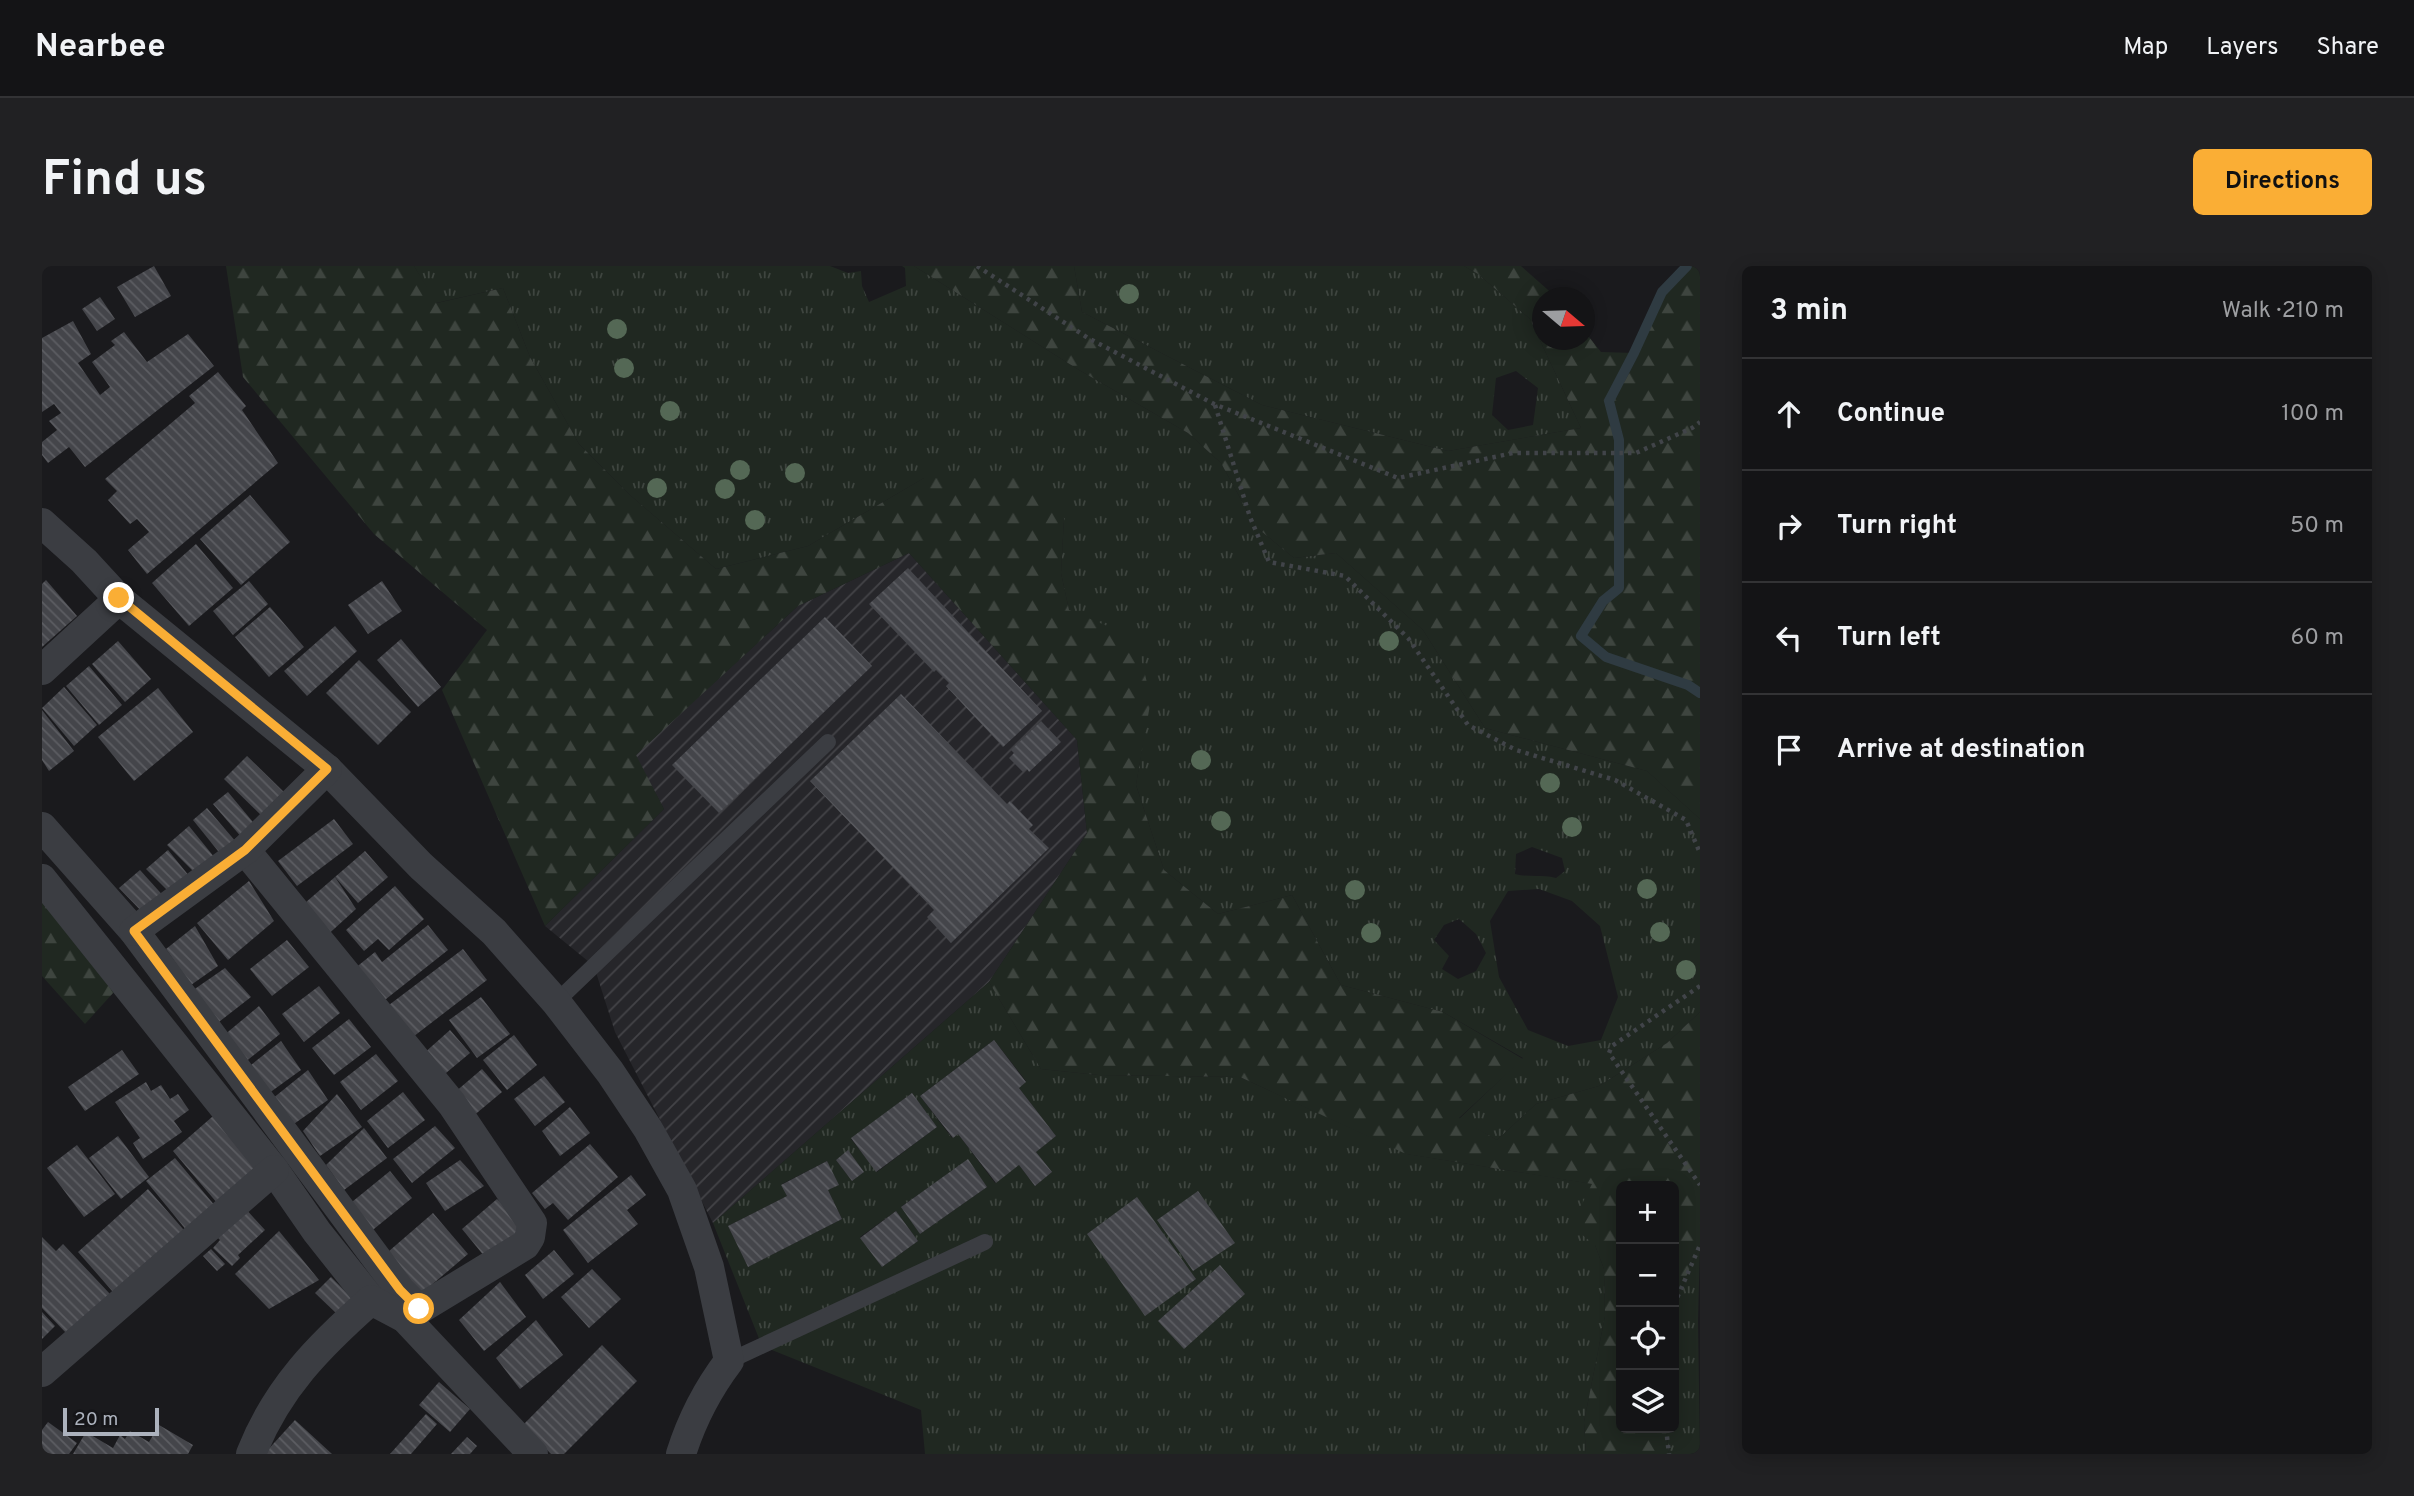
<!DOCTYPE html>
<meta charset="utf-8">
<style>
:root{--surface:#141416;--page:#212123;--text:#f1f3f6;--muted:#9d9ea1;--line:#333335;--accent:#faae35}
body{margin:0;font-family:Overpass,sans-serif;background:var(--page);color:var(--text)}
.controls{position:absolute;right:21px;bottom:21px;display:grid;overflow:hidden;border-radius:10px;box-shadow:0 4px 18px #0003}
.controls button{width:63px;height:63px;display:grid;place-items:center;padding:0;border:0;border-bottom:2px solid var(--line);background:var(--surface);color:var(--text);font:35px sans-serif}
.compass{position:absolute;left:1490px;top:21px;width:63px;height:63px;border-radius:50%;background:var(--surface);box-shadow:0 4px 18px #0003;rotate:109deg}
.scale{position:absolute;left:21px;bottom:18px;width:96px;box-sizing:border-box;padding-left:7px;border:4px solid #acb2bd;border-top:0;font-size:19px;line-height:24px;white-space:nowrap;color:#acb2bd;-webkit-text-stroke:5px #151518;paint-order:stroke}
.stop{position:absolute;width:21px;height:21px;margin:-16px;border:5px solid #faae35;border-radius:50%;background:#fff}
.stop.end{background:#faae35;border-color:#fff;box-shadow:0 2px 7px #0008}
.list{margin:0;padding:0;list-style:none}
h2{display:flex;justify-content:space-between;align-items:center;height:91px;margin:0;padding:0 28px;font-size:30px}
h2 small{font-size:23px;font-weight:400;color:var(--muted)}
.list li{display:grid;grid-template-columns:46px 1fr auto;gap:21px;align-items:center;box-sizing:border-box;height:112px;padding:0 28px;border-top:2px solid var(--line)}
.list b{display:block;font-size:26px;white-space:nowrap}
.list em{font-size:23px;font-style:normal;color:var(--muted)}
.icon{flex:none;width:38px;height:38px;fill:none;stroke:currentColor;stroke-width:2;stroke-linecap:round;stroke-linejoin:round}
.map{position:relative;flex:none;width:1658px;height:1188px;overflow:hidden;border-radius:10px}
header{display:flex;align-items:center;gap:42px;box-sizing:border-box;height:98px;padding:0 35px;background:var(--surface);border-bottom:2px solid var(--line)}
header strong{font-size:33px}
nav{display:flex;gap:38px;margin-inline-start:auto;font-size:24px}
.intro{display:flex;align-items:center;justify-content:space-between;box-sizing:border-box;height:168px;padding:0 42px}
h1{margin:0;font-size:49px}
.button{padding:18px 32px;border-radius:10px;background:var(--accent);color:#111;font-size:24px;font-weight:700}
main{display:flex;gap:42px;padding:0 42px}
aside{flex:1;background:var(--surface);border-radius:10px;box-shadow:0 4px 18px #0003}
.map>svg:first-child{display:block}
.industrial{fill:url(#industrial-furrows)}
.grass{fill:url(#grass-tufts);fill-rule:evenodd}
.forest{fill:url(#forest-firs)}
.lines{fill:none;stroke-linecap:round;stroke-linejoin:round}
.stream{stroke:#2f3b42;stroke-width:10}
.building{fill:url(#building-back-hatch)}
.path{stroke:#414449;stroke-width:4.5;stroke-dasharray:3.5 5;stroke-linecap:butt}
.lane{stroke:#3b3d42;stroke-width:16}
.street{stroke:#3b3d42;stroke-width:30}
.tree{fill:#546855}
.route{stroke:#faae35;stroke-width:9}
</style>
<header>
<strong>Nearbee</strong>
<nav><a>Map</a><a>Layers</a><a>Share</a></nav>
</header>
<div class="intro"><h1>Find us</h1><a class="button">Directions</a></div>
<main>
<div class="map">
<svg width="1658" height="1188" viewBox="0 0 1658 1188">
<defs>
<pattern id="industrial-furrows" width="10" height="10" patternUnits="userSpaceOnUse" patternTransform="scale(1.75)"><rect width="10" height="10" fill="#26262a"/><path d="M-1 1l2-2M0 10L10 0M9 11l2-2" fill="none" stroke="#434347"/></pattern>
<pattern id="grass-tufts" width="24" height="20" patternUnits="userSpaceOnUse" patternTransform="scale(1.75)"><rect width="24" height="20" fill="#202821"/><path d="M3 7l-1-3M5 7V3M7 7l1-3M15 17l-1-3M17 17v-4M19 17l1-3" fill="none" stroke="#3e453f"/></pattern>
<pattern id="forest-firs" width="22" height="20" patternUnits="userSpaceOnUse" patternTransform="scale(1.75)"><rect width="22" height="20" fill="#202821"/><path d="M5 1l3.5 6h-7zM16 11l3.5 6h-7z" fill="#3e453f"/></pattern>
<pattern id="building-back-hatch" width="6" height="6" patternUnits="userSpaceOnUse" patternTransform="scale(1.75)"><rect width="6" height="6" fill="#44454a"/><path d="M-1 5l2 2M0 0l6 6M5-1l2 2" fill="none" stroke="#5c5d62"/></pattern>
</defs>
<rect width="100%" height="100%" fill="#1a1a1d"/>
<path class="industrial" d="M 867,287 L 1035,474 L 1045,567 L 947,716 L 671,957 L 573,766 L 552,700 L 503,660 L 622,543 L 593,489 L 756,340 Z"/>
<g class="grass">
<path d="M 372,0 L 788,0 L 806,7 L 819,5 L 820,20 L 827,36 L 864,20 L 863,2 L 860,0 L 872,0 L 1037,104 L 1146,167 L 1179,197 L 1214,261 L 1252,292 L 1294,287 L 1381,364 L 1443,462 L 1605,505 L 1658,553 L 1658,746 L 1625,777 L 1557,820 L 1494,838 L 1455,874 L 1417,853 L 1481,792 L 1401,746 L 1299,719 L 1250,629 L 1176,648 L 1122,604 L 1094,519 L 1108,433 L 1027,344 L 1019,307 L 1022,252 L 882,212 L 766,280 L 674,303 L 588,229 L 537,178 L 488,91 L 461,22 L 394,37 ZM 1490,581 L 1520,592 L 1523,605 L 1514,612 C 1499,608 1488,612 1473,608 L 1474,588 ZM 1497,623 L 1530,635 L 1558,660 L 1576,731 L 1559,774 L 1526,780 L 1486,764 L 1457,711 L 1448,655 L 1466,625 ZM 1417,653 L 1434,668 L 1444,687 L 1434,705 L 1416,713 L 1400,703 L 1407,690 L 1392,674 L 1402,659 Z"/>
<path d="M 1032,0 L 1422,0 L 1436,8 L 1488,53 L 1539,162 L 1406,185 L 1220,139 L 1040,46 ZM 1474,105 L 1496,122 L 1491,159 L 1466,164 L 1450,149 L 1454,112 Z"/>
<path d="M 947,716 L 999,803 L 1056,809 L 1198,811 L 1365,888 L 1551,918 L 1553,979 L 1562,1003 L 1563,1050 L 1542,1156 L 1544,1188 L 883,1188 L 879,1144 L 720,1080 L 671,957 ZM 952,774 L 984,815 L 977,822 L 1014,870 L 994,886 L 1010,906 L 993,920 L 977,899 L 953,917 L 916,868 L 910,872 L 878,830 ZM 870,827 L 895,861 L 835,906 L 809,873 ZM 806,885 L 822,906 L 810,915 L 794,894 ZM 926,894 L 945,921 L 878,968 L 860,940 ZM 785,895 L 796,919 L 786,924 L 800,953 L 706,1001 L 686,960 L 745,930 L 740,918 ZM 854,945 L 876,975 L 840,1001 L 818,971 Z"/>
<path d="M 1658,979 L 1656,1055 L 1658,1188 L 1627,1188 L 1624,1162 L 1632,1162 L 1632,1039 Z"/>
</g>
<g class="forest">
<path d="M 184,0 L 372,0 L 395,37 L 461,22 L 488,91 L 537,178 L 588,229 L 674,303 L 766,280 L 882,212 L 979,212 L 1022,252 L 1019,307 L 1027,344 L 1094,372 L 1109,433 L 1094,519 L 1122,604 L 1176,648 L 1250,629 L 1299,719 L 1401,746 L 1481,793 L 1417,852 L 1455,874 L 1494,838 L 1557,820 L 1625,777 L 1658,746 L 1658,979 L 1632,1039 L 1632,920 L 1579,920 L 1579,1162 L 1624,1162 L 1627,1188 L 1544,1188 L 1542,1156 L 1563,1050 L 1562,1003 L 1553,979 L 1529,960 L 1550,918 L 1364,888 L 1198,811 L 1056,809 L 999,803 L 947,716 L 1045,567 L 1035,474 L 867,287 L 756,340 L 594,489 L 622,543 L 503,660 L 400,424 L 445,364 L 332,268 L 201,111 Z"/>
<path d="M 872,0 L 1032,0 L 1040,46 L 1220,139 L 1406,185 L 1539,162 L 1488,53 L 1436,8 L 1422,0 L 1479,0 L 1514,31 L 1500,32 L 1500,74 L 1542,74 L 1543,66 L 1559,86 L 1592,87 L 1620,26 L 1645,0 L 1658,0 L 1658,553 L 1605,505 L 1443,462 L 1381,364 L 1294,287 L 1252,292 L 1214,261 L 1179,197 L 1146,167 L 1037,104 Z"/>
<path d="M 0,618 L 81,716 L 43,758 L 0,710 Z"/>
</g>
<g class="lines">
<path class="stream" d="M 1645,0 L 1620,26 L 1592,87 L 1567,135 L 1577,174 L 1577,322 L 1561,335 L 1539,370 L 1564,391 L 1646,419 L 1658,427"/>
</g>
<g class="building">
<path d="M 112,0 L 129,30 L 93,51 L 75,21 Z"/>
<path d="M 58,31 L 73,53 L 55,65 L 40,43 Z"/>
<path d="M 31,55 L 49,88 L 36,97 L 58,129 L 68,121 L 50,96 L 73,79 L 69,75 L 82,66 L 105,96 L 146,68 L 172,100 L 43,201 L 27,181 L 6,197 L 0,189 L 0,176 L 15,164 L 7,155 L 19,147 L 12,138 L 0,146 L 0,72 Z"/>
<path d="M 176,106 L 204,140 L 200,144 L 236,197 L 105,308 L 86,284 L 107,266 L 95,253 L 88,258 L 66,234 L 75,225 L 63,213 L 153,137 L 147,130 Z"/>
<path d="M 208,229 L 248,276 L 199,319 L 158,273 Z"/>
<path d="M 154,278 L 191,322 L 147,360 L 110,317 Z"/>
<path d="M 866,302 L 1000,445 L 961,481 L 904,420 L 907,417 L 894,404 L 892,406 L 827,338 Z"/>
<path d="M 4,314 L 35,350 L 0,381 L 0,318 Z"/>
<path d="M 207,315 L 226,338 L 191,369 L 171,345 Z"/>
<path d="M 340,315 L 360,345 L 326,368 L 306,339 Z"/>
<path d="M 228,341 L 262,381 L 227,411 L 193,371 Z"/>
<path d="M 783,351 L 830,400 L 677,547 L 630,499 Z"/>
<path d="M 293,360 L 315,385 L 265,430 L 242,405 Z"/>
<path d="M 359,373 L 399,421 L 376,441 L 335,394 Z"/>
<path d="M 76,375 L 109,413 L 83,436 L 50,398 Z"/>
<path d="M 317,394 L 369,446 L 336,479 L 284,427 Z"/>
<path d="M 47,400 L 80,439 L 57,459 L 24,420 Z"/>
<path d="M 22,421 L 55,459 L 32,480 L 0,442 Z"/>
<path d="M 116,422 L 151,466 L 92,515 L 56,471 Z"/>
<path d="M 859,428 L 965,538 L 968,535 L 991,559 L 987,563 L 1007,582 L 909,677 L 885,651 L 892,644 L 768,515 Z"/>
<path d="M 0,444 L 32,485 L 7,505 L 0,494 Z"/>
<path d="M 999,455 L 1019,476 L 987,506 L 985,503 L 981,506 L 967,492 L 972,487 L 969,484 Z"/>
<path d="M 205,490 L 246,530 L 223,553 L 182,513 Z"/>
<path d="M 186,526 L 215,561 L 201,573 L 171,538 Z"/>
<path d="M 165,542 L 195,577 L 180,590 L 151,554 Z"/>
<path d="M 292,553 L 311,578 L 255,620 L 236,595 Z"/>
<path d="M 147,560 L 173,592 L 155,609 L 125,579 Z"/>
<path d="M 126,584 L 152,616 L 134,633 L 104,603 Z"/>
<path d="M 323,585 L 346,611 L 316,637 L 293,611 Z"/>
<path d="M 98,604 L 125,634 L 107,653 L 77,622 Z"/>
<path d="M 293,611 L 314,643 L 281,673 L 256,643 Z"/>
<path d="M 207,615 L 232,655 L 186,694 L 155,657 Z"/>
<path d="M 353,620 L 382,653 L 347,684 L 336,673 L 322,685 L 304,664 Z"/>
<path d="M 386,659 L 406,684 L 339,737 L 312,703 L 333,686 L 340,696 Z"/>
<path d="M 153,660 L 176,700 L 149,719 L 124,683 Z"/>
<path d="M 245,674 L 267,701 L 230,730 L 208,703 Z"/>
<path d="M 421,683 L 445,714 L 367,774 L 343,742 Z"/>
<path d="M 183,702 L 209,731 L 173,759 L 147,727 Z"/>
<path d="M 277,720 L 298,747 L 262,776 L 240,748 Z"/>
<path d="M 439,731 L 468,768 L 435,792 L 407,754 Z"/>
<path d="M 217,740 L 238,768 L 202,797 L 181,770 Z"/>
<path d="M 307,753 L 329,781 L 292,809 L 270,782 Z"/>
<path d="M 408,764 L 428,787 L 398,812 L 380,789 Z"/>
<path d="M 472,769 L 495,799 L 465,824 L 441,794 Z"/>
<path d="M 952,774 L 984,816 L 977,822 L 1014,870 L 994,886 L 1010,906 L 993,920 L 977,899 L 954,917 L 916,868 L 911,872 L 878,830 Z"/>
<path d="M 239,775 L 259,804 L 223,830 L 204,803 Z"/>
<path d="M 80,784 L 97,808 L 43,845 L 26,821 Z"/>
<path d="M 334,788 L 356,815 L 319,844 L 298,816 Z"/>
<path d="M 440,803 L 460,826 L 430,851 L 412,827 Z"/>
<path d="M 266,804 L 286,834 L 249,860 L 230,833 Z"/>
<path d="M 502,810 L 523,836 L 493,860 L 472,833 Z"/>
<path d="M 104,816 L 109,825 L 119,819 L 128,833 L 136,828 L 147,844 L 132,855 L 140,866 L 101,893 L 91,877 L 98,872 L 73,836 Z"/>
<path d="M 361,826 L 383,854 L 346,882 L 325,855 Z"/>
<path d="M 870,827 L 895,861 L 834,906 L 809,872 Z"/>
<path d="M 295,828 L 320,861 L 278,890 L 261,865 Z"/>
<path d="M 528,841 L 548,867 L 518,890 L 500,865 Z"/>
<path d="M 178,844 L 228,903 L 181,944 L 131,885 Z"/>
<path d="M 393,860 L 413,882 L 370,917 L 351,893 Z"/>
<path d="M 322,862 L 345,892 L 302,924 L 284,899 Z"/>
<path d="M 76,870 L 107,911 L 79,933 L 47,892 Z"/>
<path d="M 548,878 L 576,911 L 526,954 L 511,937 L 503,943 L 490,927 Z"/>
<path d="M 35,879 L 73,928 L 42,951 L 5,902 Z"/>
<path d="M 806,884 L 822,906 L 810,915 L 794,894 Z"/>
<path d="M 133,892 L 179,947 L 150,971 L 104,915 Z"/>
<path d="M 926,893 L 945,921 L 878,968 L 859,941 Z"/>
<path d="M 418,894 L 442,920 L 403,945 L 384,917 Z"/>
<path d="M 785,895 L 797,919 L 786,924 L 800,953 L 706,1001 L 686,960 L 745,930 L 739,919 Z"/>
<path d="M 348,905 L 370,932 L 327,967 L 305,940 Z"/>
<path d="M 589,909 L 604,929 L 585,944 L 596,958 L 546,997 L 521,964 Z"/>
<path d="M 106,923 L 148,971 L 78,1034 L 36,986 Z"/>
<path d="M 1156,925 L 1193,977 L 1151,1005 L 1115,954 Z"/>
<path d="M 1095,931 L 1154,1013 L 1103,1050 L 1045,968 Z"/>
<path d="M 455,933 L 486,960 L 443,991 L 420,963 Z"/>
<path d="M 202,941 L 223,964 L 196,989 L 198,992 L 190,1000 L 171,982 L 178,974 L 174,970 Z"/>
<path d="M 854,945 L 876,975 L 840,1001 L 818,972 Z"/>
<path d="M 391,947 L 426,988 L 373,1033 L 339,992 Z"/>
<path d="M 237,965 L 277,1014 L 227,1043 L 193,1008 Z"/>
<path d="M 0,971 L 14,985 L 21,978 L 68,1028 L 26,1069 L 0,1042 Z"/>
<path d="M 169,983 L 183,998 L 175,1005 L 161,990 Z"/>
<path d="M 512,984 L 532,1008 L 501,1033 L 483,1009 Z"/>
<path d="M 1178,999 L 1203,1028 L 1142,1083 L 1116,1055 Z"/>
<path d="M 550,1003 L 579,1033 L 547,1062 L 519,1031 Z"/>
<path d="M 289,1011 L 310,1032 L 295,1048 L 273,1027 Z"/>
<path d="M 458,1016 L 484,1051 L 442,1085 L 417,1054 Z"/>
<path d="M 0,1046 L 13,1060 L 0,1073 Z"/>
<path d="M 494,1054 L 521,1089 L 478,1123 L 454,1092 Z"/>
<path d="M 560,1079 L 595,1115 L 522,1188 L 509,1188 L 481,1159 Z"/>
<path d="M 397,1116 L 428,1143 L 408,1166 L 377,1139 Z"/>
<path d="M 384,1148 L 395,1158 L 369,1188 L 348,1188 Z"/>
<path d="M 253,1154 L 290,1188 L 222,1188 Z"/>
<path d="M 6,1156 L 35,1177 L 27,1188 L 0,1188 L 0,1164 Z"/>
<path d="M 117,1159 L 151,1179 L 146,1188 L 31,1188 L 44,1166 L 71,1182 L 78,1169 L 83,1173 L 88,1165 L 107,1176 Z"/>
<path d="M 425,1171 L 435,1180 L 428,1188 L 409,1188 Z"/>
</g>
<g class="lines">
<g class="path">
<path d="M 935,0 L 1046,72 L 1172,138 L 1356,212 L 1471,187 L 1594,187 L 1650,162 L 1658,156"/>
<path d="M 1173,139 L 1208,251 L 1227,296 L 1303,310 L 1366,372 L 1426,459 L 1474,484 L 1573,514 L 1644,554 L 1658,587"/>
<path d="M 1658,720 L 1570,780 L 1567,787 L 1658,919"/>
<path d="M 1632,1039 L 1658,979"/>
<path d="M 1624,1162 L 1627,1188"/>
</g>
<g class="lane">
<path d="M 514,736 L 786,476"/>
<path d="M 687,1095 L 943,976"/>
</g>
<g class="street">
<path d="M 0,257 L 42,295 L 77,333 L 285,503 L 379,600 L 452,666 L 514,736 L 568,806 L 606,863 L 640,924 L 667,1001 L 687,1095 C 665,1124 650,1153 639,1188"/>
<path d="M 0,404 L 77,333"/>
<path d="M 0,561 L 92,665 L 358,1024 L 377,1043"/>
<path d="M 203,584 L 410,838 L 490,957 L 488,971 L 483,979 L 363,1052"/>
<path d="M 0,613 L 232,904 L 275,966 L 329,1034"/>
<path d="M 92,665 L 203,584 L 285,503"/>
<path d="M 0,1106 L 232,904"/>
<path d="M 209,1188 C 235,1122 277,1080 329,1034 L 363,1052 L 491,1188"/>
</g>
</g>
<g class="tree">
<circle cx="1087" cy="28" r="10"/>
<circle cx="575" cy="63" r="10"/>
<circle cx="582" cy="102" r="10"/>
<circle cx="628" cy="145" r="10"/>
<circle cx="698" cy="204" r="10"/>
<circle cx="753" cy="207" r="10"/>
<circle cx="615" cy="222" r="10"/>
<circle cx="683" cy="223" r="10"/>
<circle cx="713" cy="254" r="10"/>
<circle cx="1347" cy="375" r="10"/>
<circle cx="1159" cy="494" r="10"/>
<circle cx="1508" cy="517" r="10"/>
<circle cx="1179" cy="555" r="10"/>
<circle cx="1530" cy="561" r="10"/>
<circle cx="1605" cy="623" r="10"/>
<circle cx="1313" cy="624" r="10"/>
<circle cx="1618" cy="666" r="10"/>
<circle cx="1329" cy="667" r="10"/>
<circle cx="1644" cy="704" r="10"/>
</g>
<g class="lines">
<path class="route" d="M 77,332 L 285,503 L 203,584 L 92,665 L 358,1024 L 377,1043"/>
</g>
</svg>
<div class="controls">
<button>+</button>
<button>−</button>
<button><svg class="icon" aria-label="locate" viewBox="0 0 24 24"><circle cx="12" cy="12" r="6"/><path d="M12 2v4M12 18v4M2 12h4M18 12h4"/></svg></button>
<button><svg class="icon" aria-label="layers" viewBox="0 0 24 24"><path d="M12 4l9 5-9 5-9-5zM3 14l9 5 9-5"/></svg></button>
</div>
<svg class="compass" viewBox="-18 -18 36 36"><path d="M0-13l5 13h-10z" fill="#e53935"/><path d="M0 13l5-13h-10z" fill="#9d9ea1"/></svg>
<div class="scale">20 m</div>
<div class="stop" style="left:377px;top:1043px"></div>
<div class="stop end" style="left:77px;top:332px"></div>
</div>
<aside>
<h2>3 min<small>Walk · 210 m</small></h2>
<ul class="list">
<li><svg class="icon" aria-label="ahead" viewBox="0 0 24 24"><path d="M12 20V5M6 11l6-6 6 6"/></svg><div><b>Continue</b></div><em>100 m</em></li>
<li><svg class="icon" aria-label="right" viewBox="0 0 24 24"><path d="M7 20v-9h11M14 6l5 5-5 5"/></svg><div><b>Turn right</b></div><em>50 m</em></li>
<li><svg class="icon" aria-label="left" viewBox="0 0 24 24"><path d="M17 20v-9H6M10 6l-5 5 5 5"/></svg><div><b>Turn left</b></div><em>60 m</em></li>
<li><svg class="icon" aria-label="arrive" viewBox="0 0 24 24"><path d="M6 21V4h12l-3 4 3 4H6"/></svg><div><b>Arrive at destination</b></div></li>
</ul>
</aside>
</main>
